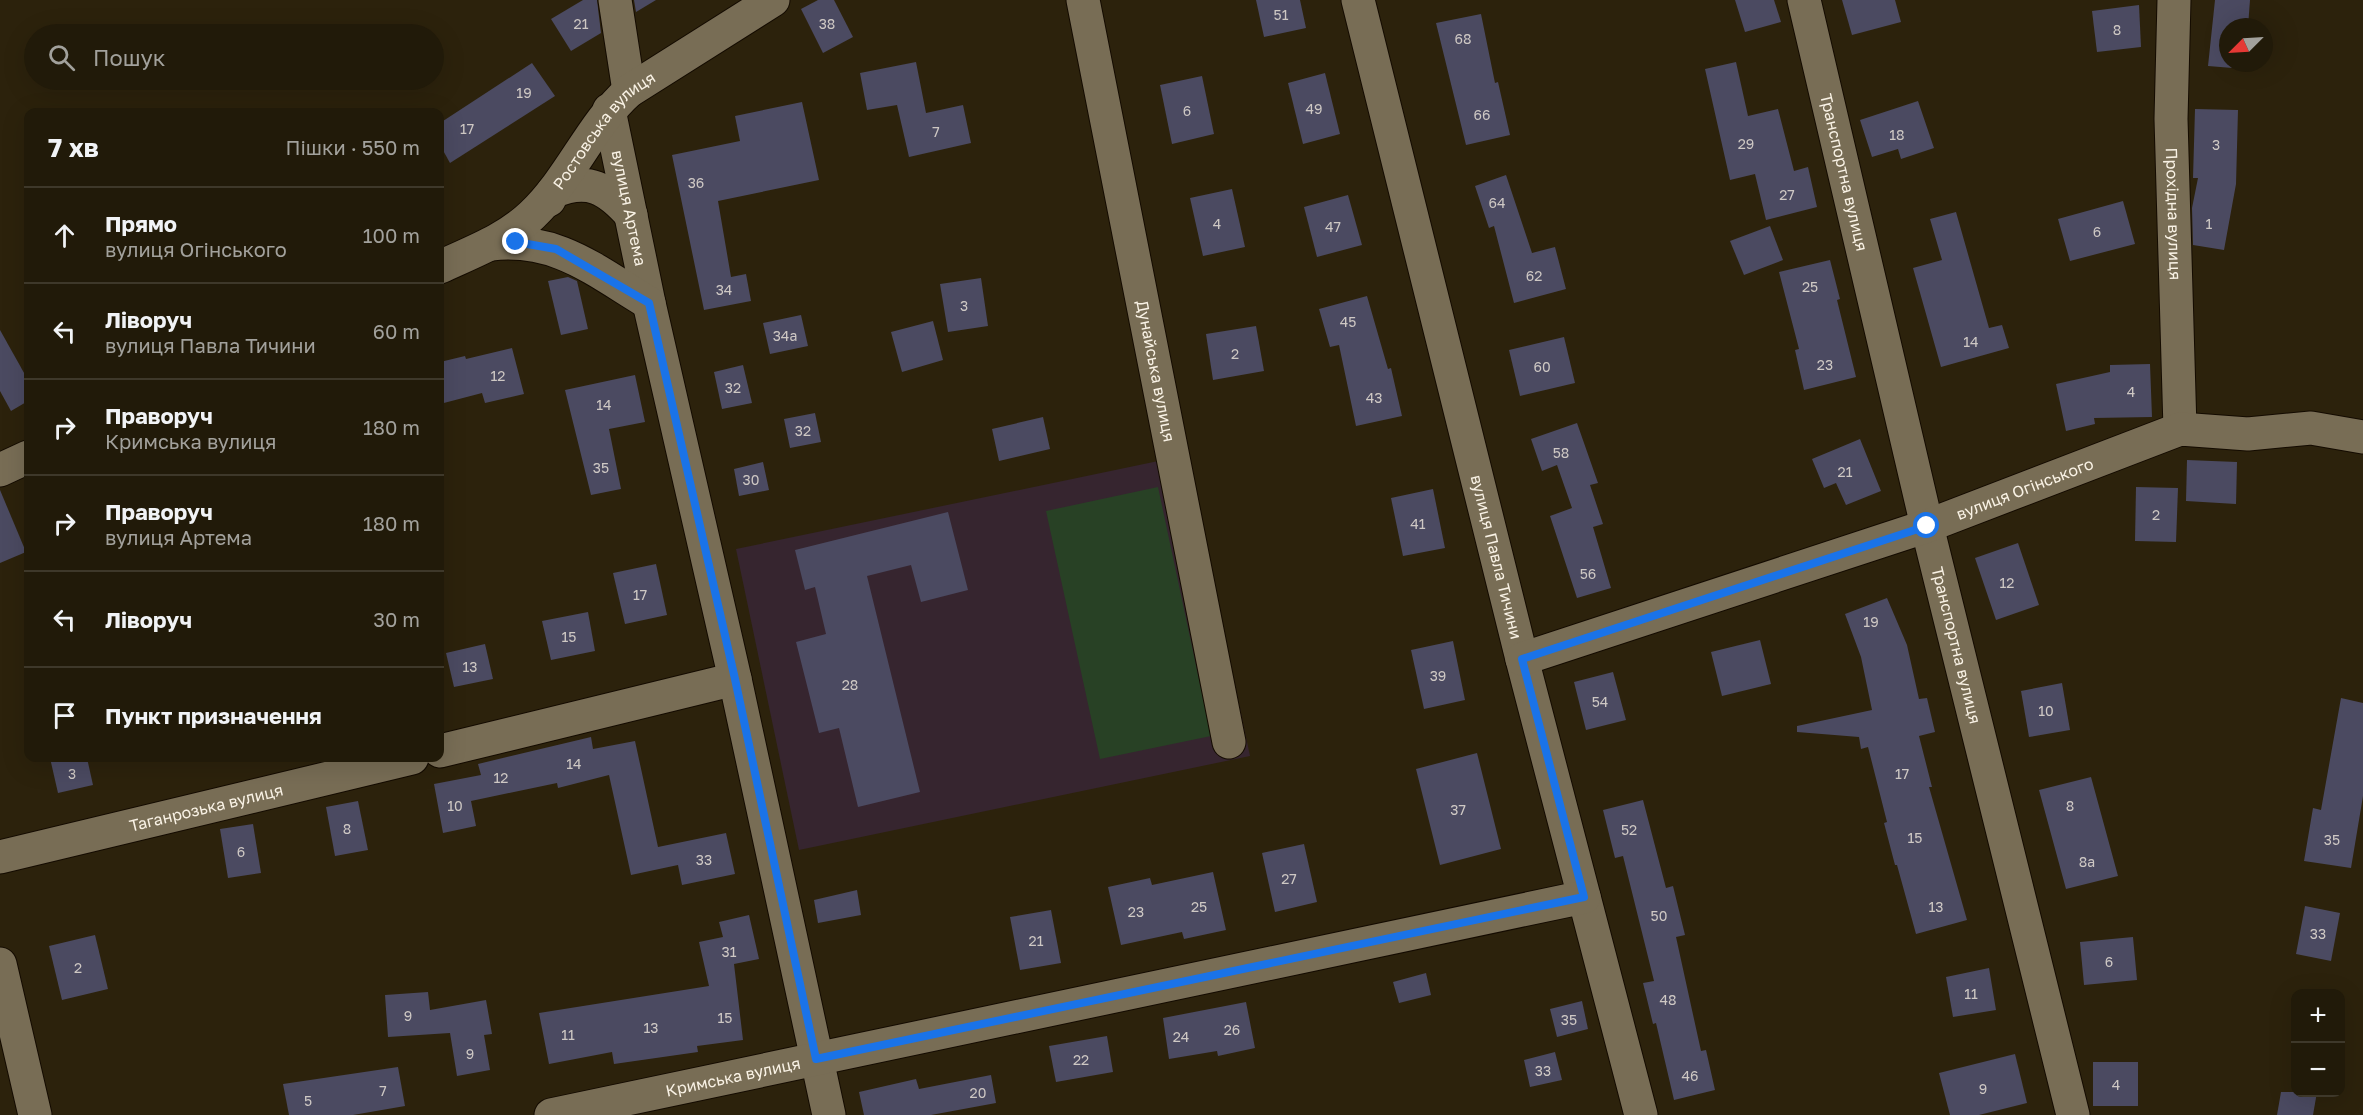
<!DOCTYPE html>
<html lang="uk">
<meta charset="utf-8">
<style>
:root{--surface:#211a09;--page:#292312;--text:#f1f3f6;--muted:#a2a19c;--line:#3e382a}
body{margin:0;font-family:"Golos Text",sans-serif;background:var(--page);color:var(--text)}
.controls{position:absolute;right:18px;bottom:18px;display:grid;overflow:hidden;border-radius:12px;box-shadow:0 6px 24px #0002}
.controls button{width:54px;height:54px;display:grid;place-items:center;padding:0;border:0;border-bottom:2px solid var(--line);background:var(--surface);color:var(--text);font:30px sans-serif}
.compass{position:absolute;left:2219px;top:18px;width:54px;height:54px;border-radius:50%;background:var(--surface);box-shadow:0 6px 24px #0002;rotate:246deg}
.stop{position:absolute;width:18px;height:18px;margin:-14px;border:4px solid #1a73e8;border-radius:50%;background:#fff}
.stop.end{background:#1a73e8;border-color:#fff;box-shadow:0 2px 6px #0008}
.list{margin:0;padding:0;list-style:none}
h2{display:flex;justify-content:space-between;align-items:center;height:78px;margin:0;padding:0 24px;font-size:26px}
h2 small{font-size:20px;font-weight:400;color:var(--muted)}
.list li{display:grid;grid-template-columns:39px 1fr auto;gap:18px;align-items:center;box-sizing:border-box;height:96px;padding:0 24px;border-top:2px solid var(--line)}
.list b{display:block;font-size:22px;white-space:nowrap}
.list p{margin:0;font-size:20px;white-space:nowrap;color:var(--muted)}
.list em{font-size:20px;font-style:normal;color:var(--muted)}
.icon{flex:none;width:33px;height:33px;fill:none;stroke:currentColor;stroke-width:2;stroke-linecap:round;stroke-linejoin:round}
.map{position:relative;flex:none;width:2363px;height:1115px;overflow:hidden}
.search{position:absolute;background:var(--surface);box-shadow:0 6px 24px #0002;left:24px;top:24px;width:420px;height:66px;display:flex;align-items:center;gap:15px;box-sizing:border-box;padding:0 21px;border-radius:33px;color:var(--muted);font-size:22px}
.panel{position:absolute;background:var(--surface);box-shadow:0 6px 24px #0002;left:24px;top:108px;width:420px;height:654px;border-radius:12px}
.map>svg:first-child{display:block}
.education{fill:#36252f}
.green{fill:#284125}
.building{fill:#4b4a61}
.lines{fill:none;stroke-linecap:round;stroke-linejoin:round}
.street-casing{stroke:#140b00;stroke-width:35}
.street{stroke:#786d55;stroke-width:33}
.route{stroke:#1a73e8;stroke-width:8}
.labels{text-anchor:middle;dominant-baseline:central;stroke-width:5;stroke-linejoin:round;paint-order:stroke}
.number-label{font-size:14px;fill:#cec8c4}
.street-label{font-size:16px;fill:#f9f2e5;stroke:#221904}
</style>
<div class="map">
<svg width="2363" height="1115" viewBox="0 0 2363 1115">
<rect width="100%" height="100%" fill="#2c220c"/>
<path class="education" d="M 1187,455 L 1250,756 L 799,850 L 736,549 Z"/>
<path class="green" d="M 1158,487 L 1211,736 L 1100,759 L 1046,511 Z"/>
<g class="building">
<path d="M 583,0 L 597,0 L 601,33 L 571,51 L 551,19 Z"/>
<path d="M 634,0 L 656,0 L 636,12 Z"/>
<path d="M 818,0 L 834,0 L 853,37 L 823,53 L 801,9 Z"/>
<path d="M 1256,0 L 1300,0 L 1306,28 L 1264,37 Z"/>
<path d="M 1735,0 L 1774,0 L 1781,22 L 1745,32 Z"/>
<path d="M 1842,0 L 1895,0 L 1901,22 L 1852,35 Z"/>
<path d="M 2215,0 L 2250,0 L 2248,27 L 2228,27 L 2228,63 L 2245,63 L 2245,69 L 2208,66 Z"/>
<path d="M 2139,5 L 2141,47 L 2097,52 L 2092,11 Z"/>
<path d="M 1481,14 L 1495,83 L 1498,82 L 1510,135 L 1466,145 L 1436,23 Z"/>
<path d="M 916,62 L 926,113 L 963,105 L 971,143 L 909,157 L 897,105 L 867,110 L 860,73 Z"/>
<path d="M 1736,62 L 1748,116 L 1778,109 L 1794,171 L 1808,167 L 1817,207 L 1766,220 L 1755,174 L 1730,180 L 1705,69 Z"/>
<path d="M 532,63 L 555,96 L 450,163 L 440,145 L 440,123 Z"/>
<path d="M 1325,73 L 1340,134 L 1303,144 L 1288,83 Z"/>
<path d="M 1202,76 L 1214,134 L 1172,144 L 1160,85 Z"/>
<path d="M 1918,101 L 1934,148 L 1901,159 L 1898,149 L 1872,157 L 1860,120 Z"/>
<path d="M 802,102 L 819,180 L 718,201 L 731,277 L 746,274 L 751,301 L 704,310 L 672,155 L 740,141 L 735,116 Z"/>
<path d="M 2195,109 L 2238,110 L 2236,184 L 2224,250 L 2193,245 L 2192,208 L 2198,178 L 2193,178 Z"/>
<path d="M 1506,175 L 1532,253 L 1555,247 L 1566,289 L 1514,303 L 1494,226 L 1489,228 L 1475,186 Z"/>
<path d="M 1232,189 L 1245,247 L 1203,256 L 1190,198 Z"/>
<path d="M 1348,195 L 1362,245 L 1317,257 L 1304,207 Z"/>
<path d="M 2123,201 L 2135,244 L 2070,261 L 2058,219 Z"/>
<path d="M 1956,212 L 1989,328 L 2002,325 L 2009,348 L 1941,367 L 1913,268 L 1942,260 L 1930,219 Z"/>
<path d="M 1770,226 L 1783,260 L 1744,275 L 1730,241 Z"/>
<path d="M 1830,260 L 1840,299 L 1837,300 L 1856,377 L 1804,390 L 1795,350 L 1799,349 L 1779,272 Z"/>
<path d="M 568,277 L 577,281 L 588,329 L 561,335 L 548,281 Z"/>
<path d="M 981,278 L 988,326 L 948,332 L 940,284 Z"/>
<path d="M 1367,296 L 1388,369 L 1391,368 L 1402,416 L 1356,426 L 1339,345 L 1330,347 L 1319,309 Z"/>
<path d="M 801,315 L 808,346 L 770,354 L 763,323 Z"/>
<path d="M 933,321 L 943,360 L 902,372 L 891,332 Z"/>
<path d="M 1256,326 L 1264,371 L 1213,380 L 1206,334 Z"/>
<path d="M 0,330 L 28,380 L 28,401 L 11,411 L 0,391 Z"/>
<path d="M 1564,337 L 1575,383 L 1520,396 L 1509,350 Z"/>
<path d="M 512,348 L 524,394 L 485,403 L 482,393 L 440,404 L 440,362 L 465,356 L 466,359 Z"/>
<path d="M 2150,364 L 2152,417 L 2094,418 L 2095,424 L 2066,431 L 2056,384 L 2110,372 L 2110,365 Z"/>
<path d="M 743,365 L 752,403 L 722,409 L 714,372 Z"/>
<path d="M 635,375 L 645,422 L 609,429 L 621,489 L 591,495 L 565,390 Z"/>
<path d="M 815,413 L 821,442 L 790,448 L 784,419 Z"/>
<path d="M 1043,417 L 1050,449 L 999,461 L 992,429 Z"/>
<path d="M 1577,423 L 1598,483 L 1590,485 L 1603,524 L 1593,527 L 1611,588 L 1577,598 L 1550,516 L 1572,508 L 1557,465 L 1542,471 L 1531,439 Z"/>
<path d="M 1860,439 L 1881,491 L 1846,505 L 1836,483 L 1824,488 L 1812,459 Z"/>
<path d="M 2187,460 L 2237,462 L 2236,504 L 2186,501 Z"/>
<path d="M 763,462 L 769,490 L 739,496 L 734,469 Z"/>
<path d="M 2136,487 L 2178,488 L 2176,542 L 2135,541 Z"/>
<path d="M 1433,489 L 1445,548 L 1403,556 L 1391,498 Z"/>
<path d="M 0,490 L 26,552 L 0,563 Z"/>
<path d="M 948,512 L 968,590 L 921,602 L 911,565 L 867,576 L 920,792 L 858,807 L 839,728 L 819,733 L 796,642 L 826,634 L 815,587 L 805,590 L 795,550 Z"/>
<path d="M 2018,543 L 2039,605 L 1996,620 L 1975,558 Z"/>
<path d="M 656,564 L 667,615 L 625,624 L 613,573 Z"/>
<path d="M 1887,598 L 1907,645 L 1919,699 L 1927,698 L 1935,732 L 1919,736 L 1932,787 L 1929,787 L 1967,920 L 1916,934 L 1897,865 L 1895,865 L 1884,823 L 1887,822 L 1868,747 L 1861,749 L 1859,737 L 1797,732 L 1797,726 L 1872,710 L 1861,657 L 1845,614 Z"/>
<path d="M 588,612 L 595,651 L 551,660 L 542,621 Z"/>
<path d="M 1760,640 L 1771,684 L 1722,696 L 1711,652 Z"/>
<path d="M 1453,641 L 1465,700 L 1424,709 L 1411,650 Z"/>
<path d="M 485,644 L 493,679 L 454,687 L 446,653 Z"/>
<path d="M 1613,672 L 1626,720 L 1586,730 L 1574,682 Z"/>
<path d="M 2062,683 L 2070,730 L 2029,737 L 2021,691 Z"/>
<path d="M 2341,698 L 2363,703 L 2363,796 L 2351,868 L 2304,861 L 2313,808 L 2321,810 Z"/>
<path d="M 591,737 L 593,749 L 635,741 L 658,847 L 726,833 L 735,874 L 682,885 L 678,865 L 631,875 L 609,775 L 558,788 L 557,783 L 471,801 L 476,826 L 443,833 L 434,784 L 481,775 L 478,764 Z"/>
<path d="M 1477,753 L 1501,849 L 1440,865 L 1416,769 Z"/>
<path d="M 50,758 L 87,758 L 93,785 L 58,793 Z"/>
<path d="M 2091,777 L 2118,876 L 2066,889 L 2039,790 Z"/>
<path d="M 1643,800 L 1666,888 L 1673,886 L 1685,935 L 1676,937 L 1701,1051 L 1706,1050 L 1715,1090 L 1674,1100 L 1656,1023 L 1653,1024 L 1643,983 L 1654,981 L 1623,856 L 1615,858 L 1603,810 Z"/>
<path d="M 358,801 L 368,850 L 335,856 L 326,807 Z"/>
<path d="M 253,824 L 261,873 L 228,878 L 220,829 Z"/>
<path d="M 1304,844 L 1317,902 L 1275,912 L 1262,853 Z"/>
<path d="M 1213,872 L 1226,930 L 1184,939 L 1182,932 L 1121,945 L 1108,887 L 1150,878 L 1152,885 Z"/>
<path d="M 857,890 L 861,915 L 818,923 L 814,900 Z"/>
<path d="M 2305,906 L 2340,913 L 2331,961 L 2296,954 Z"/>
<path d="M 1051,910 L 1061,963 L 1020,970 L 1010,917 Z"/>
<path d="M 749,915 L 759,959 L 734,964 L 743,1040 L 697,1046 L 698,1052 L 614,1064 L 612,1052 L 549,1064 L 539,1013 L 709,986 L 699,942 L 723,937 L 719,922 Z"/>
<path d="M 95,935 L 108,989 L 62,1000 L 49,946 Z"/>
<path d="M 2133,937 L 2137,980 L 2084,985 L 2080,942 Z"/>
<path d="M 1989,968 L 1996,1010 L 1953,1017 L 1946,977 Z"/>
<path d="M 1426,973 L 1431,995 L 1399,1003 L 1393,982 Z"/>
<path d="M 428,992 L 430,1010 L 486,1000 L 492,1034 L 484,1035 L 490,1070 L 457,1076 L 450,1033 L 388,1037 L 385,995 Z"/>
<path d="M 1582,1001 L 1588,1029 L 1557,1037 L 1550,1009 Z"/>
<path d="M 1246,1002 L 1255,1048 L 1218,1056 L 1217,1051 L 1169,1059 L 1163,1018 Z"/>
<path d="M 1107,1036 L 1113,1072 L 1056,1082 L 1049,1046 Z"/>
<path d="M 1555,1052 L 1562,1080 L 1530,1087 L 1524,1060 Z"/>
<path d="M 2015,1054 L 2027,1103 L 1979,1115 L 1950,1115 L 1939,1073 Z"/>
<rect x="2093" y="1062" width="45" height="44"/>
<path d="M 398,1067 L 405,1106 L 353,1115 L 289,1115 L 283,1084 Z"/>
<path d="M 991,1075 L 996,1103 L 931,1115 L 864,1115 L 859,1092 L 916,1079 L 919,1089 Z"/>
<path d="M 2281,1092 L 2317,1092 L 2313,1115 L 2277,1115 Z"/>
</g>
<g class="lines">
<g class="street-casing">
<g id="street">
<path d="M 615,0 L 629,91"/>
<path id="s1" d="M 1083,0 L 1229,742"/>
<path id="s2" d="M 1358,0 L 1522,659 L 1641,1115"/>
<path id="s3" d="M 1804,0 L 1927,526 L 2073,1115"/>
<path id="s4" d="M 2174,0 L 2171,119 L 2180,429"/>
<path id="s5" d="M 609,110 L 649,303 L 735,679 L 829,1115"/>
<path d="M 549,200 L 553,192 C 588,177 607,188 631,215"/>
<path d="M 491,244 C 557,237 594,270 649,303"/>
<path id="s6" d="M 440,267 C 472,252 506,240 532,215 C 571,178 590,126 629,91 L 773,0"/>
<path d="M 0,470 L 28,457"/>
<path id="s7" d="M 1522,659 L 1927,526 L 2180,429 L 2248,434 L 2311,428 L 2363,437"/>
<path d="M 440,751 L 735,679"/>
<path id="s8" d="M 0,857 L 412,758"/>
<path d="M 0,964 L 35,1115"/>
<path id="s9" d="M 551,1115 L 1584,897"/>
</g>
</g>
<use href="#street" class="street"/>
</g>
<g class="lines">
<path class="route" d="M 516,242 L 556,249 L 649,303 L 735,679 L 816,1059 L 1584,897 L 1522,659 L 1927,526"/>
</g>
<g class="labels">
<g class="number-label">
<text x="1281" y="14">51</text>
<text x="581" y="23">21</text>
<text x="827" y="23">38</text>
<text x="2117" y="29">8</text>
<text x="1463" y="38">68</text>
<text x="524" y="92">19</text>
<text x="1314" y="108">49</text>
<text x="1187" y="110">6</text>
<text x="1482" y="114">66</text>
<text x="467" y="128">17</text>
<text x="936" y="131">7</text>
<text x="1897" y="134">18</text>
<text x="1746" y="143">29</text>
<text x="2216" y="144">3</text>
<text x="696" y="182">36</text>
<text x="1787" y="194">27</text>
<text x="1497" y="202">64</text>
<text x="1217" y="223">4</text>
<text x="2209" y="223">1</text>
<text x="1333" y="226">47</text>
<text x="2097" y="231">6</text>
<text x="1534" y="275">62</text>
<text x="1810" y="286">25</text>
<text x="724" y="289">34</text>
<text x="964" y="305">3</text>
<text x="1348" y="321">45</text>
<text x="785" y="335">34а</text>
<text x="1971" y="341">14</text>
<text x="1235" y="353">2</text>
<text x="1825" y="364">23</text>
<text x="1542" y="366">60</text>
<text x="498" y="375">12</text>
<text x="733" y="387">32</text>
<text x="2131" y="391">4</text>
<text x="1374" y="397">43</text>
<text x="604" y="404">14</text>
<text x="803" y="430">32</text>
<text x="1561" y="452">58</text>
<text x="601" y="467">35</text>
<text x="1845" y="471">21</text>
<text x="751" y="479">30</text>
<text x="2156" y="514">2</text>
<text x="1418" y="523">41</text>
<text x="1588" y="573">56</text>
<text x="2007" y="582">12</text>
<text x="640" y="594">17</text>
<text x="1871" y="621">19</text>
<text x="569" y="636">15</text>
<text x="470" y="666">13</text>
<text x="1438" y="675">39</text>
<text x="850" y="684">28</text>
<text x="1600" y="701">54</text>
<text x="2046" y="710">10</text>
<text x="574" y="763">14</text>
<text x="72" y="773">3</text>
<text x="1902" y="773">17</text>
<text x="501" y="777">12</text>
<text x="455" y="805">10</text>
<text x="2070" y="805">8</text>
<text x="1458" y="809">37</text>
<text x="347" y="828">8</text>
<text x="1629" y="829">52</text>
<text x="1915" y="837">15</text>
<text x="2332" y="839">35</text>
<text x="241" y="851">6</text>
<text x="704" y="859">33</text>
<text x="2087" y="861">8а</text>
<text x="1289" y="878">27</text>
<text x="1199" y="906">25</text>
<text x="1936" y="906">13</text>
<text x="1136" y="911">23</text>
<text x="1659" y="915">50</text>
<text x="2318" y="933">33</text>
<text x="1036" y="940">21</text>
<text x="729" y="951">31</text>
<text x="2109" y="961">6</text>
<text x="78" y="967">2</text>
<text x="1971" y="993">11</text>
<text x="1668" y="999">48</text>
<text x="408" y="1015">9</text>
<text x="725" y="1017">15</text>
<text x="1569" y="1019">35</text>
<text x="651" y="1027">13</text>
<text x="1232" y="1029">26</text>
<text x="568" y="1034">11</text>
<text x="1181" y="1036">24</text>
<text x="470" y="1053">9</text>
<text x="1081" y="1059">22</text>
<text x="1543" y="1070">33</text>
<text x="1690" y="1075">46</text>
<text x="2116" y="1084">4</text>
<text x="1983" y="1088">9</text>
<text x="383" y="1090">7</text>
<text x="978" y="1092">20</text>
<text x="308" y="1100">5</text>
</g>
<g class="street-label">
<text stroke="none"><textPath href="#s6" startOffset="218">Ростовська вулиця</textPath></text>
<text stroke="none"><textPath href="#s3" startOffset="177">Транспортна вулиця</textPath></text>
<text stroke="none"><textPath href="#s5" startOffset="100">вулиця Артема</textPath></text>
<text stroke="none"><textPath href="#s4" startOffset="214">Прохідна вулиця</textPath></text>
<text stroke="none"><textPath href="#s1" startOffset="378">Дунайська вулиця</textPath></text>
<text stroke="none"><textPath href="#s7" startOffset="531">вулиця Огінського</textPath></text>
<text stroke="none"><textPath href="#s2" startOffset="574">вулиця Павла Тичини</textPath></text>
<text stroke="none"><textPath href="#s3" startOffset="663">Транспортна вулиця</textPath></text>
<text stroke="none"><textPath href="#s8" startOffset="212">Таганрозька вулиця</textPath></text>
<text stroke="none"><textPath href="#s9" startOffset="186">Кримська вулиця</textPath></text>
</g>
</g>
</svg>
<div class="controls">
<button>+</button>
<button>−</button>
</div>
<svg class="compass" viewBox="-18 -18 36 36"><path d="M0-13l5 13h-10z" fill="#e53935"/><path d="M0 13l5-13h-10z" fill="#a2a19c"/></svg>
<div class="stop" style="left:1927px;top:526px"></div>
<div class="stop end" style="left:516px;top:242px"></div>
<div class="search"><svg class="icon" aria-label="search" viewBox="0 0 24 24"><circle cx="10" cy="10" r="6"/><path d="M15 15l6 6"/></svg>Пошук</div>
<section class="panel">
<h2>7 хв<small>Пішки · 550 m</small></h2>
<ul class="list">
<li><svg class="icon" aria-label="ahead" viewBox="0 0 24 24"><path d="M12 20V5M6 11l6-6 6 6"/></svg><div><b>Прямо</b><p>вулиця Огінського</p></div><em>100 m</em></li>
<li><svg class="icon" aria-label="left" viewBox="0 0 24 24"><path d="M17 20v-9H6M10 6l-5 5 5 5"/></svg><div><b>Ліворуч</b><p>вулиця Павла Тичини</p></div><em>60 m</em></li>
<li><svg class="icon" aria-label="right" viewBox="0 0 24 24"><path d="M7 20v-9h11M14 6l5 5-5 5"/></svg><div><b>Праворуч</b><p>Кримська вулиця</p></div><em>180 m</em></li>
<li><svg class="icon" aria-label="right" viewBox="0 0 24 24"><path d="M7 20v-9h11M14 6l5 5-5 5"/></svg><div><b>Праворуч</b><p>вулиця Артема</p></div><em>180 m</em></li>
<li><svg class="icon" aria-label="left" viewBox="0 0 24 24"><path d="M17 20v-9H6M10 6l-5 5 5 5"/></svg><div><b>Ліворуч</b></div><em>30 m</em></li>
<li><svg class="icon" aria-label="arrive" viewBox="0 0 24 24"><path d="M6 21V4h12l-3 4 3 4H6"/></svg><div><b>Пункт призначення</b></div></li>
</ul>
</section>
</div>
